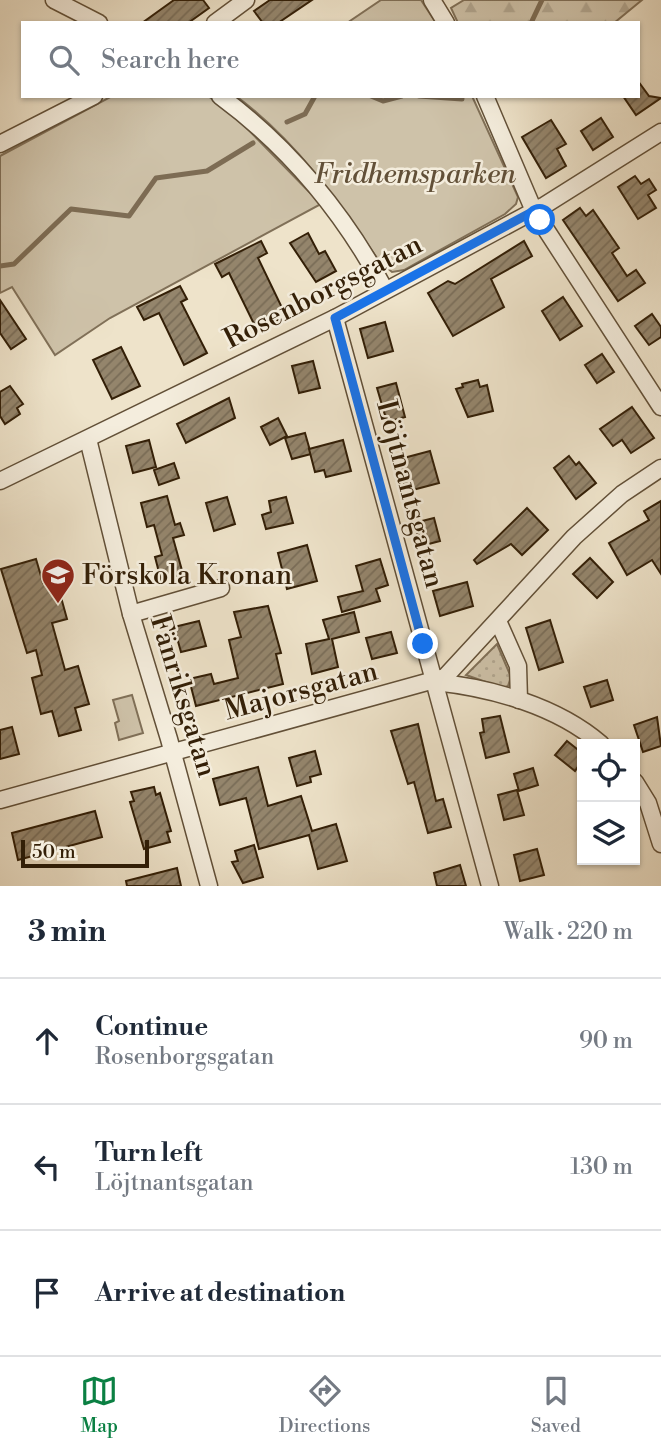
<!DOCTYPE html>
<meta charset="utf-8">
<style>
:root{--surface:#fff;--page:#f2f2f3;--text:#1f2937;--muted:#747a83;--line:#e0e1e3;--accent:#0b8043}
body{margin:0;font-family:"Libre Bodoni",serif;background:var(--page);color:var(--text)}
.controls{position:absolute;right:21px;bottom:21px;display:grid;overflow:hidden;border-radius:0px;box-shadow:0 2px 5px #0004}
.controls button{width:63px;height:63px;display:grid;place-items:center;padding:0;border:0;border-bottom:2px solid var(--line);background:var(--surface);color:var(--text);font:35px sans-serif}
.scale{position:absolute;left:21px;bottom:18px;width:128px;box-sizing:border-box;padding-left:7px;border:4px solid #331f07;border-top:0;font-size:19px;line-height:24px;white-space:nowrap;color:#331f07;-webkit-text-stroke:5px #f4eddd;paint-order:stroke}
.stop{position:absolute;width:21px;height:21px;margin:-16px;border:5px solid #1a73e8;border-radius:50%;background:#fff}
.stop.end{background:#1a73e8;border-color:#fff;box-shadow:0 2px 7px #0008}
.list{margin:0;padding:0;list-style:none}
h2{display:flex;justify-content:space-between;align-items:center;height:91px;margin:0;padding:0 28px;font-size:30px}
h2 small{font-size:23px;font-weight:400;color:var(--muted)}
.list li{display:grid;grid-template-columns:46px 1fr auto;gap:21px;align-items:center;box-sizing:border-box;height:126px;padding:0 28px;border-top:2px solid var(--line)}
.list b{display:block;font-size:26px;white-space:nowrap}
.list p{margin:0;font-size:23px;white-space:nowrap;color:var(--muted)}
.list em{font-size:23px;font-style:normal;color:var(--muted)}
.icon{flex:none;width:38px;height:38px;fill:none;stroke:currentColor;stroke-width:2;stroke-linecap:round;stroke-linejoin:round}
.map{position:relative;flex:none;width:661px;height:886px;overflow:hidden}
.search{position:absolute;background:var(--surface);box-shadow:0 2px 5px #0004;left:21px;right:21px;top:21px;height:77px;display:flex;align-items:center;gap:18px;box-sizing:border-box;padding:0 24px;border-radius:0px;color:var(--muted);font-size:26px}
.sheet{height:469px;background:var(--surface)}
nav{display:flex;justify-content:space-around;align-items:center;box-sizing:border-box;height:98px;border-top:2px solid var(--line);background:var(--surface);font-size:19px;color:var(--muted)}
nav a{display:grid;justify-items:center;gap:4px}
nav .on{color:var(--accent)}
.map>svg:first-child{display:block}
.grass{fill:url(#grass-dots);stroke:#807058;stroke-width:2}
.forest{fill:url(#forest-firs);stroke:#807058;stroke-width:2}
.green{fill:#cec2a9;stroke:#807058;stroke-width:2}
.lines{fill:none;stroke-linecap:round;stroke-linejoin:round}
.stream{stroke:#7d6c54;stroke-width:5}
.building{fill:url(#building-hatch);stroke:#331f07;stroke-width:2}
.minor-casing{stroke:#625038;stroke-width:19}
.minor{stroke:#f4eddd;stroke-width:16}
.route{stroke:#1a73e8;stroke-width:9}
.labels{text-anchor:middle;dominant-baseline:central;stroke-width:5;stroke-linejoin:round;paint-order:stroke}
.park-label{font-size:28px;font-style:italic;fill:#625038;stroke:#f4eddd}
.street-label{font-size:28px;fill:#331f07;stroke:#f4eddd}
.poi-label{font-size:28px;fill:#331f07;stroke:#f4eddd;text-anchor:start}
</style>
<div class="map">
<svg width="661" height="886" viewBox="0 0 661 886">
<defs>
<pattern id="grass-dots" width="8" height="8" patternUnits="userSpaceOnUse" patternTransform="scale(1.75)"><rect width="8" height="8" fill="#cec2a9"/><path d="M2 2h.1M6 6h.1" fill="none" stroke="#b1a690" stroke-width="1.8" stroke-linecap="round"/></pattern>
<pattern id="forest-firs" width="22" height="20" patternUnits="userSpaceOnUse" patternTransform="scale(1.75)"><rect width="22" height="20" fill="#cec2a9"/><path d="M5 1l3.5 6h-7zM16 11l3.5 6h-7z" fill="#b1a690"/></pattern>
<pattern id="building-hatch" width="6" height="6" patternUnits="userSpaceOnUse" patternTransform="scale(1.75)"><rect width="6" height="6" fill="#94856c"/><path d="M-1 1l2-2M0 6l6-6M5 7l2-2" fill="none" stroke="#796c57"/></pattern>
</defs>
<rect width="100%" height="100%" fill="#eee3ca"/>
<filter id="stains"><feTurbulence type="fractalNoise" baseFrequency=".00286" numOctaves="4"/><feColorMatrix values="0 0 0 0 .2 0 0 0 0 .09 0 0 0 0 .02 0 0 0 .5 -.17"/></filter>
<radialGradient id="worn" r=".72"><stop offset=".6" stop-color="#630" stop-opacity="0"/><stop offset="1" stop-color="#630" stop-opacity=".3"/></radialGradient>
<path class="grass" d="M 497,644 L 511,677 L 508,686 L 503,688 L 466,675 Z"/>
<path class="forest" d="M 464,0 L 642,0 L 614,23 L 458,23 L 451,8 Z"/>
<g class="green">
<path d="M 381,0 L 421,0 L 436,23 L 347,23 Z"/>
<path d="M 112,96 L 208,96 L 234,115 L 321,204 L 110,318 L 55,355 L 12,287 L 0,293 L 0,156 Z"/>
<path d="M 236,96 L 472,96 L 518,197 L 516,204 L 505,214 L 404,270 L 392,272 L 379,261 C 337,199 296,141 236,96 Z"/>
<path d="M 132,695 L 143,733 L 119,740 L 115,723 L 119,721 L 113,700 Z"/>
</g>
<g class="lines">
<g class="stream">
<path d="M 531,23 L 542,0"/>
<path d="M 371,96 L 383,101 L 402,96"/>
<path d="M 419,96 L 462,99"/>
<path d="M 287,122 L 305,114 L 315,96"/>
<path d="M 0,266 L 14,264 L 71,209 L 129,216 L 156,178 L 207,171 L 253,143"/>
</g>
</g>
<g class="building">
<path d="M 174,0 L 203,0 L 209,8 L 188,23 L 142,23 Z"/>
<path d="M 270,0 L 312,0 L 278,23 L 263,23 L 254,11 Z"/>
<path d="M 638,81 L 649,96 L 661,98 L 636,115 L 623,96 L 638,96 Z"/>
<path d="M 601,118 L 613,137 L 593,150 L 581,131 Z"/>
<path d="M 551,120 L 566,144 L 557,149 L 566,166 L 546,178 L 522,137 Z"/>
<path d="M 635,176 L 641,184 L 649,179 L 656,190 L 648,195 L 656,208 L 638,219 L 618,187 Z"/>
<path d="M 580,208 L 586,216 L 593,210 L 619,248 L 612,253 L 627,276 L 636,270 L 645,283 L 618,301 L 563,220 Z"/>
<path d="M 308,233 L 319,254 L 325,251 L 336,271 L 316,282 L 290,243 Z"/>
<path d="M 261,241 L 267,253 L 258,258 L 286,316 L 257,330 L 229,273 L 222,277 L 215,264 Z"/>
<path d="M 524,241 L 532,256 L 491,279 L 504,307 L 453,336 L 428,293 L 448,281 L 455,284 Z"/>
<path d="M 180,286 L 187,299 L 181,302 L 207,353 L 184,365 L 159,313 L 144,320 L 137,307 Z"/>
<path d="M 563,297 L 582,326 L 560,340 L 542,311 Z"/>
<path d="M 0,300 L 26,339 L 11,349 L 0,333 Z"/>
<path d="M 652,314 L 661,327 L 661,337 L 649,345 L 635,326 Z"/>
<path d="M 385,322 L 393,351 L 368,358 L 360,329 Z"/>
<path d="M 121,347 L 140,386 L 112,399 L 93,360 Z"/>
<path d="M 602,354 L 614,372 L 597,383 L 585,365 Z"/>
<path d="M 313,361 L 320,388 L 299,393 L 292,366 Z"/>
<path d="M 478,380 L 480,387 L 487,385 L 493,411 L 468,417 L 456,389 L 463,387 L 462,384 Z"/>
<path d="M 396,383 L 405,417 L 387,422 L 377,388 Z"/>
<path d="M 10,386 L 23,404 L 17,408 L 20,414 L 5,424 L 0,416 L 0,392 Z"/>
<path d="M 229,398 L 235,418 L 186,443 L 177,424 Z"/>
<path d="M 632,407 L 654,438 L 631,453 L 622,440 L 613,446 L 600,429 Z"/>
<path d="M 278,418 L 287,436 L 270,445 L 261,427 Z"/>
<path d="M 305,433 L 311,454 L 292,459 L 285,438 Z"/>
<path d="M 149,440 L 156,467 L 133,473 L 126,446 Z"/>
<path d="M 343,440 L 351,471 L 326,477 L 324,470 L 315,472 L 309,449 Z"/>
<path d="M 430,451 L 439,483 L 405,492 L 396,460 Z"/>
<path d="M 569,456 L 576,465 L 579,462 L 596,483 L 576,499 L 554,468 Z"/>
<path d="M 174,463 L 179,478 L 159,485 L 154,470 Z"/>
<path d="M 167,496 L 175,525 L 180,523 L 184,535 L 173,538 L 183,574 L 161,580 L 155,557 L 162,555 L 154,525 L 147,527 L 141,503 Z"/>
<path d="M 227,497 L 235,524 L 214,531 L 206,503 Z"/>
<path d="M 286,497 L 293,523 L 266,529 L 262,515 L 271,512 L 269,501 Z"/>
<path d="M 661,501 L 661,574 L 652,560 L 627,575 L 609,543 L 649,520 L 644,511 Z"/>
<path d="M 527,508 L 548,530 L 522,555 L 511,544 L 477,564 L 474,560 Z"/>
<path d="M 434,518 L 440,541 L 421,546 L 414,523 Z"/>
<path d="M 307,545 L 317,581 L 287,589 L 278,553 Z"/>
<path d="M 590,558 L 613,582 L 597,598 L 573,574 Z"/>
<path d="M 36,559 L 43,583 L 56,579 L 67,619 L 52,623 L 65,670 L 78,666 L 89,704 L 75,708 L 81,730 L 59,736 L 52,711 L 41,714 L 32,678 L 42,675 L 36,650 L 27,653 L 1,569 Z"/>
<path d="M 380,559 L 388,585 L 376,589 L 380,601 L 342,612 L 338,597 L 363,591 L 356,566 Z"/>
<path d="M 467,582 L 473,606 L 440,616 L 433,591 Z"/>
<path d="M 268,606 L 281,653 L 276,654 L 283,684 L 196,706 L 189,679 L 211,674 L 214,684 L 238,678 L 229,640 L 241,637 L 234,612 Z"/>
<path d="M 354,612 L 359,632 L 332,639 L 338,667 L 312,674 L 306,644 L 329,639 L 323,620 Z"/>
<path d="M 550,620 L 563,662 L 539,670 L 526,628 Z"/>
<path d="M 199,621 L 206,646 L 181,652 L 174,627 Z"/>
<path d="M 391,632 L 397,653 L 372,659 L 366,638 Z"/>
<path d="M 607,680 L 613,700 L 591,707 L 584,687 Z"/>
<path d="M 500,716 L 509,752 L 486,758 L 480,733 L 484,732 L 482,719 Z"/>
<path d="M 657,717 L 661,746 L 643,752 L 634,725 Z"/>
<path d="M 418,724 L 436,801 L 443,799 L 451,827 L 428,833 L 414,782 L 408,784 L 391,731 Z"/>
<path d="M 12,727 L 19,754 L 0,759 L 0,730 Z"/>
<path d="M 567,741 L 582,753 L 582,761 L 575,771 L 555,755 Z"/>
<path d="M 315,751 L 321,774 L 310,777 L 311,782 L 297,786 L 289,758 Z"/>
<path d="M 258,767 L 268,806 L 301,796 L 312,831 L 336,824 L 347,861 L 318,869 L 309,835 L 259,849 L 246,798 L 220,805 L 213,779 Z"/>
<path d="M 533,768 L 538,785 L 519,791 L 514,774 Z"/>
<path d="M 154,787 L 156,795 L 160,793 L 171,831 L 167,832 L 170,842 L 144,849 L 130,802 L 134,801 L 131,792 Z"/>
<path d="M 517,790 L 524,815 L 504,820 L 498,795 Z"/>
<path d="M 95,811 L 102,837 L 18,860 L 12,833 Z"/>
<path d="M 254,845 L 263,877 L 243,883 L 232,862 L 238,861 L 235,851 Z"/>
<path d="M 537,849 L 544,875 L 520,881 L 514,855 Z"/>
<path d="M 460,865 L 466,886 L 437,886 L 434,873 Z"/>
<path d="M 177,868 L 181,886 L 127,886 L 126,881 Z"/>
</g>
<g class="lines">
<g class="minor-casing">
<g id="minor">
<path d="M 54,0 L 99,23"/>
<path d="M 432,0 L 446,23"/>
<path d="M 215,23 L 246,0"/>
<path d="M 220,96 C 289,147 345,215 385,290"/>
<path d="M 485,96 L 534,211 L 661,407"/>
<path d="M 0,144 L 94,96"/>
<path d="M 335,318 L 490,886"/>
<path d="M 88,439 L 131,614 L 169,739 L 209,886"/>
<path d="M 0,481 L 335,318 L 545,205 L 661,132"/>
<path d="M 131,614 L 221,588"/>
<path d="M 498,621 L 518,666 L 519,700"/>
<path d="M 435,682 C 492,688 557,706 601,744"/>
<path d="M 635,782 L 648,803 L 661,844"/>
<path d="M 0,800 L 445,677 L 574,537 L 622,494 L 661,468"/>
</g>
</g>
<use href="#minor" class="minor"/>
</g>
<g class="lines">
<path class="route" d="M 423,644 L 335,318 L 534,211 L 540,220"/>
</g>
<defs>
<g id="school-pin" transform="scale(1.75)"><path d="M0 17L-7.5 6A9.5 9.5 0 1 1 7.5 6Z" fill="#8f2418" stroke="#f4eddd"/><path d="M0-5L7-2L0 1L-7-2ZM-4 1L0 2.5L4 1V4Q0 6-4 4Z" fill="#fff"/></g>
</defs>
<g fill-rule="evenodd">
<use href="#school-pin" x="58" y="575"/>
</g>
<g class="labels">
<g class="park-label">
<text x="415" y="174">Fridhemsparken</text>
</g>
<g class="street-label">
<text transform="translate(323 292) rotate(-27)">Rosenborgsgatan</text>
<text transform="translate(410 494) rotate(75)">Löjtnantsgatan</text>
<text transform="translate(301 691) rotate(-15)">Majorsgatan</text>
<text transform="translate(183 696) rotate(73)">Fänriksgatan</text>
</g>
<g class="poi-label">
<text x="82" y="575">Förskola Kronan</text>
</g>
</g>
<rect width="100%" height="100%" filter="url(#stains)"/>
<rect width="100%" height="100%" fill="url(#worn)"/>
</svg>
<div class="controls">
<button><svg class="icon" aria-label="locate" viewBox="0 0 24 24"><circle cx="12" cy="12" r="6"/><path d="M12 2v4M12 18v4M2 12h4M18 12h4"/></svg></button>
<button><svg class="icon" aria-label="layers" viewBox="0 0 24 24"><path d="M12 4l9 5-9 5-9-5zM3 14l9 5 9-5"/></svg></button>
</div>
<div class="scale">50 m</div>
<div class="stop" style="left:540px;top:220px"></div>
<div class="stop end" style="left:423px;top:644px"></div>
<div class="search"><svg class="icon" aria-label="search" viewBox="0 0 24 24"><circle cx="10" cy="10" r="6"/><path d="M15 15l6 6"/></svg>Search here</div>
</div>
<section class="sheet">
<h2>3 min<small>Walk · 220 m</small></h2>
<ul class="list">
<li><svg class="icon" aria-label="ahead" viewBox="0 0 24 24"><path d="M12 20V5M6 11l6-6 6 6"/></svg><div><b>Continue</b><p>Rosenborgsgatan</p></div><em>90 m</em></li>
<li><svg class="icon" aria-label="left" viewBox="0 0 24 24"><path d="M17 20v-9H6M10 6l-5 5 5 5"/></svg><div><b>Turn left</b><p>Löjtnantsgatan</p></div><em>130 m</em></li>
<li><svg class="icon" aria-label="arrive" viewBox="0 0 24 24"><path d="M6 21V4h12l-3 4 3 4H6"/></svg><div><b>Arrive at destination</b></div></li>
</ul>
</section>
<nav>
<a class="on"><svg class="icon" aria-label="map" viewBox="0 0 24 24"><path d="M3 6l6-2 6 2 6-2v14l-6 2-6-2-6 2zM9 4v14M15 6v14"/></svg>Map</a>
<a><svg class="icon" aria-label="directions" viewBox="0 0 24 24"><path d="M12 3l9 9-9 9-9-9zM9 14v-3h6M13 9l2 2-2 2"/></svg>Directions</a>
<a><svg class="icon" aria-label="saved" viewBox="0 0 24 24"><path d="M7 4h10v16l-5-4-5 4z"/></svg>Saved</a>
</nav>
